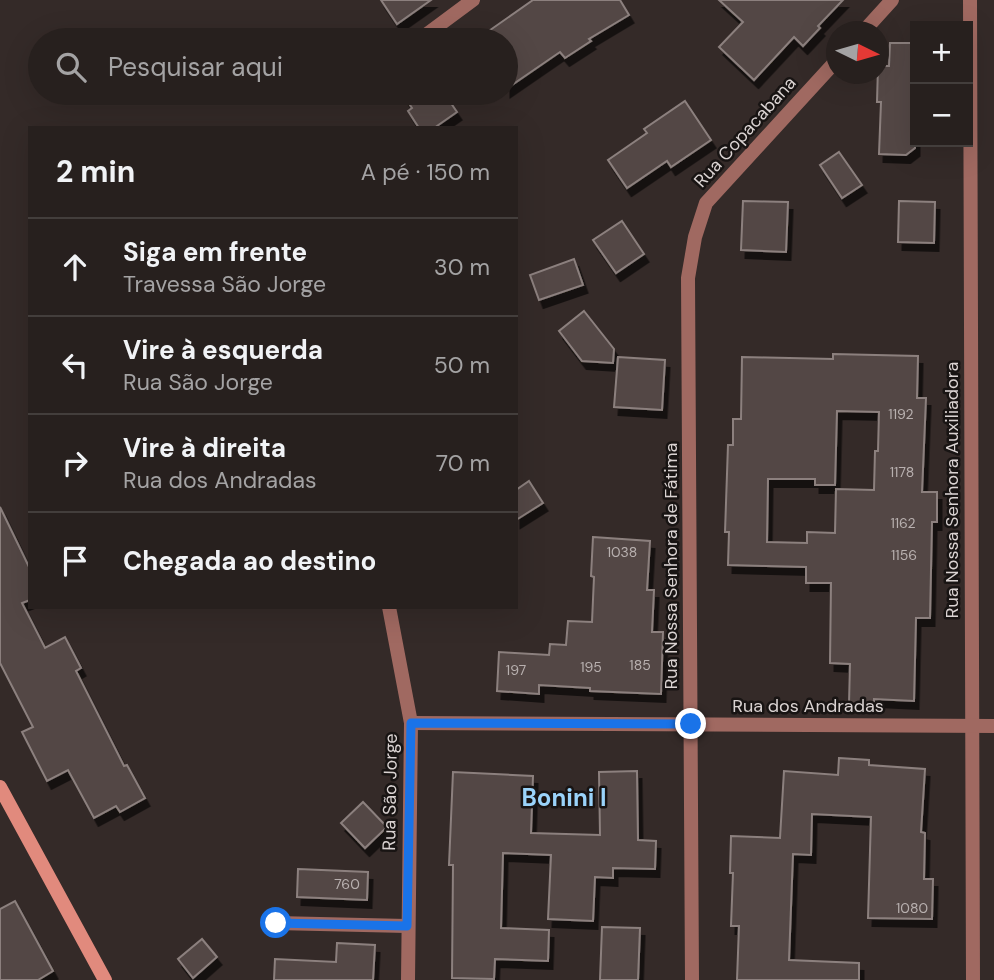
<!DOCTYPE html>
<html lang="pt">
<meta charset="utf-8">
<style>
:root{--surface:#27201e;--page:#332d2b;--text:#f1f3f6;--muted:#a4a3a4;--line:#433e3c}
body{margin:0;font-family:"DM Sans",sans-serif;background:var(--page);color:var(--text)}
.controls{position:absolute;right:21px;top:21px;display:grid;overflow:hidden;border-radius:0px;box-shadow:0 7px 28px #0002}
.controls button{width:63px;height:63px;display:grid;place-items:center;padding:0;border:0;border-bottom:2px solid var(--line);background:var(--surface);color:var(--text);font:35px sans-serif}
.compass{position:absolute;left:826px;top:21px;width:63px;height:63px;border-radius:50%;background:var(--surface);box-shadow:0 7px 28px #0002;rotate:95deg}
.stop{position:absolute;width:21px;height:21px;margin:-16px;border:5px solid #1a73e8;border-radius:50%;background:#fff}
.stop.end{background:#1a73e8;border-color:#fff;box-shadow:0 2px 7px #0008}
.list{margin:0;padding:0;list-style:none}
h2{display:flex;justify-content:space-between;align-items:center;height:91px;margin:0;padding:0 28px;font-size:30px}
h2 small{font-size:23px;font-weight:400;color:var(--muted)}
.list li{display:grid;grid-template-columns:46px 1fr auto;gap:21px;align-items:center;box-sizing:border-box;height:98px;padding:0 28px;border-top:2px solid var(--line)}
.list b{display:block;font-size:26px;white-space:nowrap}
.list p{margin:0;font-size:23px;white-space:nowrap;color:var(--muted)}
.list em{font-size:23px;font-style:normal;color:var(--muted)}
.icon{flex:none;width:38px;height:38px;fill:none;stroke:currentColor;stroke-width:2;stroke-linecap:round;stroke-linejoin:round}
.map{position:relative;flex:none;width:994px;height:980px;overflow:hidden}
.search{position:absolute;background:var(--surface);box-shadow:0 7px 28px #0002;left:28px;top:28px;width:490px;height:77px;display:flex;align-items:center;gap:18px;box-sizing:border-box;padding:0 24px;border-radius:38px;color:var(--muted);font-size:26px}
.panel{position:absolute;background:var(--surface);box-shadow:0 7px 28px #0002;left:28px;top:126px;width:490px;height:483px;border-radius:0px}
.map>svg:first-child{display:block}
.building{fill:#524745;stroke:#8c807e;stroke-width:2;fill-rule:evenodd;filter:url(#shadow)}
.lines{fill:none;stroke-linecap:round;stroke-linejoin:round}
.street{stroke:#a06961;stroke-width:14}
.secondary{stroke:#e18a7d;stroke-width:14}
.route{stroke:#1a73e8;stroke-width:9}
.labels{text-anchor:middle;dominant-baseline:central;stroke-width:5;stroke-linejoin:round;paint-order:stroke}
.number-label{font-size:14px;fill:#b8b0af}
.street-label{font-size:18px;fill:#dad3d2;stroke:#181413}
.district-label{font-size:24px;font-weight:bold;fill:#9ad3fa;stroke:#181413}
</style>
<div class="map">
<svg width="994" height="980" viewBox="0 0 994 980">
<defs>
<filter id="shadow"><feDropShadow dx="4.5" dy="8" stdDeviation="0" flood-color="#0009"/></filter>
</defs>
<rect width="100%" height="100%" fill="#342a28"/>
<g class="building">
<path d="M 381,0 L 431,0 L 397,24 Z"/>
<path d="M 533,0 L 620,0 L 629,15 L 589,39 L 591,41 L 565,58 L 560,52 L 506,89 L 506,40 L 476,40 Z"/>
<path d="M 719,0 L 843,0 L 818,26 L 820,28 L 803,46 L 794,37 L 754,80 L 719,47 L 743,22 Z"/>
<path d="M 890,43 L 915,43 L 915,148 L 906,155 L 879,154 L 881,102 L 877,102 L 878,66 L 889,66 Z"/>
<path d="M 402,93 L 444,93 L 457,112 L 434,128 L 419,128 L 408,111 L 412,108 Z"/>
<path d="M 685,101 L 711,140 L 671,167 L 667,161 L 627,188 L 608,160 L 647,133 L 644,129 Z"/>
<path d="M 839,152 L 862,185 L 842,198 L 820,165 Z"/>
<path d="M 743,201 L 788,202 L 786,252 L 741,250 Z"/>
<path d="M 899,201 L 935,202 L 934,243 L 898,242 Z"/>
<path d="M 622,221 L 644,254 L 616,273 L 593,240 Z"/>
<path d="M 574,259 L 583,285 L 539,300 L 530,275 Z"/>
<path d="M 584,311 L 614,349 L 613,363 L 582,361 L 559,331 Z"/>
<path d="M 833,354 L 918,356 L 917,398 L 926,398 L 922,492 L 937,492 L 937,522 L 932,522 L 930,618 L 916,618 L 914,701 L 874,699 L 874,705 L 849,704 L 850,664 L 830,663 L 831,583 L 806,583 L 806,567 L 728,565 L 729,532 L 725,532 L 728,445 L 733,445 L 733,419 L 741,419 L 742,357 L 833,359 ZM 837,411 L 879,412 L 878,451 L 875,451 L 874,490 L 836,489 L 835,533 L 807,532 L 807,543 L 767,542 L 768,479 L 815,479 L 815,485 L 835,485 Z"/>
<path d="M 618,357 L 665,360 L 662,410 L 614,407 Z"/>
<path d="M 529,481 L 543,503 L 516,520 L 516,490 Z"/>
<path d="M 0,507 L 30,569 L 30,600 L 22,603 L 45,648 L 65,637 L 81,668 L 76,671 L 124,766 L 127,765 L 145,798 L 120,812 L 116,806 L 94,818 L 68,770 L 47,781 L 22,732 L 33,727 L 0,663 Z"/>
<path d="M 593,537 L 650,541 L 647,590 L 654,590 L 652,632 L 663,632 L 661,694 L 590,691 L 590,688 L 539,685 L 539,694 L 497,691 L 499,652 L 549,655 L 550,644 L 566,645 L 568,621 L 592,622 L 594,577 L 591,576 Z"/>
<path d="M 839,758 L 869,760 L 869,765 L 925,769 L 921,832 L 925,833 L 924,879 L 933,879 L 932,919 L 868,918 L 871,817 L 812,814 L 811,855 L 793,854 L 789,960 L 859,963 L 859,980 L 737,980 L 739,926 L 731,926 L 733,873 L 730,873 L 731,836 L 780,838 L 784,771 L 838,775 Z"/>
<path d="M 637,771 L 638,840 L 656,841 L 655,869 L 613,868 L 613,878 L 595,877 L 593,921 L 548,919 L 551,855 L 503,853 L 501,928 L 549,930 L 548,961 L 495,959 L 494,979 L 452,978 L 453,865 L 449,865 L 453,772 L 533,776 L 531,833 L 600,835 L 599,772 Z"/>
<path d="M 363,802 L 387,827 L 365,848 L 341,823 Z"/>
<path d="M 298,869 L 368,872 L 367,900 L 297,897 Z"/>
<path d="M 15,901 L 53,971 L 38,980 L 0,980 L 0,909 Z"/>
<path d="M 602,927 L 640,928 L 638,980 L 600,980 Z"/>
<path d="M 202,939 L 217,957 L 193,978 L 178,959 Z"/>
<path d="M 337,943 L 375,945 L 373,980 L 274,980 L 275,959 L 336,962 Z"/>
</g>
<g class="lines">
<g class="street">
<path d="M 970,0 L 973,980"/>
<path d="M 863,32 L 892,0"/>
<path d="M 419,40 L 473,0"/>
<path d="M 389,607 L 411,723 L 408,980"/>
<path d="M 411,723 L 994,726"/>
<path d="M 276,923 L 407,926"/>
<path d="M 692,980 L 688,278 L 695,237 L 706,203 L 836,61"/>
</g>
<path class="secondary" d="M 0,787 L 105,980"/>
</g>
<g class="lines">
<path class="route" d="M 276,923 L 407,926 L 411,723 L 691,724"/>
</g>
<g class="labels">
<g class="number-label">
<text x="901" y="414">1192</text>
<text x="902" y="472">1178</text>
<text x="903" y="523">1162</text>
<text x="622" y="552">1038</text>
<text x="904" y="555">1156</text>
<text x="640" y="665">185</text>
<text x="591" y="667">195</text>
<text x="516" y="670">197</text>
<text x="347" y="884">760</text>
<text x="912" y="908">1080</text>
</g>
<g class="street-label">
<text transform="translate(745 132) rotate(-48)">Rua Copacabana</text>
<text transform="translate(952 490) rotate(-90)">Rua Nossa Senhora Auxiliadora</text>
<text transform="translate(671 566) rotate(-90)">Rua Nossa Senhora de Fátima</text>
<text x="808" y="706">Rua dos Andradas</text>
<text transform="translate(390 792) rotate(-89)">Rua São Jorge</text>
</g>
<g class="district-label">
<text x="564" y="797">Bonini I</text>
</g>
</g>
</svg>
<div class="controls">
<button>+</button>
<button>−</button>
</div>
<svg class="compass" viewBox="-18 -18 36 36"><path d="M0-13l5 13h-10z" fill="#e53935"/><path d="M0 13l5-13h-10z" fill="#a4a3a4"/></svg>
<div class="stop" style="left:276px;top:923px"></div>
<div class="stop end" style="left:691px;top:724px"></div>
<div class="search"><svg class="icon" aria-label="search" viewBox="0 0 24 24"><circle cx="10" cy="10" r="6"/><path d="M15 15l6 6"/></svg>Pesquisar aqui</div>
<section class="panel">
<h2>2 min<small>A pé · 150 m</small></h2>
<ul class="list">
<li><svg class="icon" aria-label="ahead" viewBox="0 0 24 24"><path d="M12 20V5M6 11l6-6 6 6"/></svg><div><b>Siga em frente</b><p>Travessa São Jorge</p></div><em>30 m</em></li>
<li><svg class="icon" aria-label="left" viewBox="0 0 24 24"><path d="M17 20v-9H6M10 6l-5 5 5 5"/></svg><div><b>Vire à esquerda</b><p>Rua São Jorge</p></div><em>50 m</em></li>
<li><svg class="icon" aria-label="right" viewBox="0 0 24 24"><path d="M7 20v-9h11M14 6l5 5-5 5"/></svg><div><b>Vire à direita</b><p>Rua dos Andradas</p></div><em>70 m</em></li>
<li><svg class="icon" aria-label="arrive" viewBox="0 0 24 24"><path d="M6 21V4h12l-3 4 3 4H6"/></svg><div><b>Chegada ao destino</b></div></li>
</ul>
</section>
</div>
